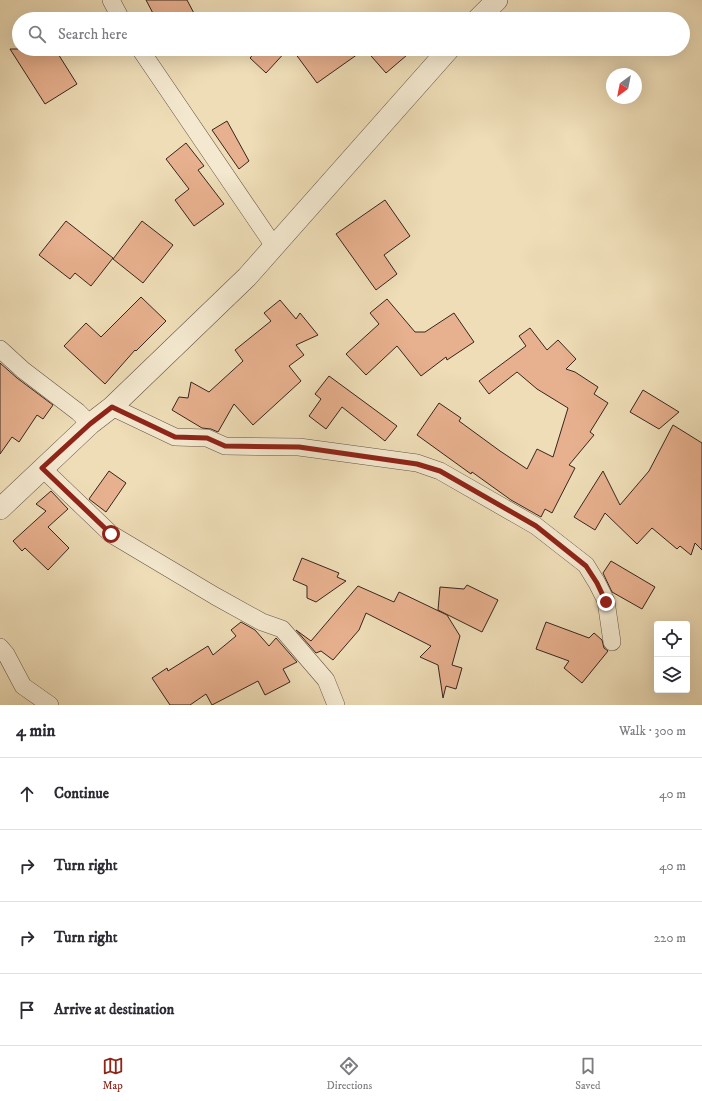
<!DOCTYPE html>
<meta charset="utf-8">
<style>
:root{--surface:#fff;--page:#f2f2f3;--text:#2b2b33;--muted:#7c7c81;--line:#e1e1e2;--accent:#8f2418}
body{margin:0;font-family:"IM FELL DW Pica",serif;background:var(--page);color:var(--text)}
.controls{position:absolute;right:12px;bottom:12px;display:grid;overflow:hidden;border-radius:4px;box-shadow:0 4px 16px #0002}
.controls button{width:36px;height:36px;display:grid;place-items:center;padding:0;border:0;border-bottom:1px solid var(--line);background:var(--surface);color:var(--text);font:20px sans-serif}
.compass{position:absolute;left:606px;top:68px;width:36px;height:36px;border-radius:50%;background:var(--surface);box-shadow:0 4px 16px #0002;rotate:212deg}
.stop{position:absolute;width:12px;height:12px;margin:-9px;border:3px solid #8f2418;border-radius:50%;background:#fff}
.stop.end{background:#8f2418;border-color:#fff;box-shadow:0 1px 4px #0008}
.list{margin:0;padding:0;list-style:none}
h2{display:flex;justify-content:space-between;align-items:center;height:52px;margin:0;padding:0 16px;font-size:17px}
h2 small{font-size:13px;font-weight:400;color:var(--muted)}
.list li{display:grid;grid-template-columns:26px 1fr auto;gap:12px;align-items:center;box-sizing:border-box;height:72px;padding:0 16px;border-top:1px solid var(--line)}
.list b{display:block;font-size:15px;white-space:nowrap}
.list em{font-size:13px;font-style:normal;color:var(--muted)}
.icon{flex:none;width:22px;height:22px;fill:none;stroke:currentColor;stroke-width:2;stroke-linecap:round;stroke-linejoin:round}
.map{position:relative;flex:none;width:702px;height:705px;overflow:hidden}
.search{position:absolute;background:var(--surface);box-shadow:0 4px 16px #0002;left:12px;right:12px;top:12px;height:44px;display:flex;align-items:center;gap:10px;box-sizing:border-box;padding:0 14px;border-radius:22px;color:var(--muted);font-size:15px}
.sheet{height:340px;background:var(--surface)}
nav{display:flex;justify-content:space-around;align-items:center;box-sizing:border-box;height:56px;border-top:1px solid var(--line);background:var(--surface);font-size:11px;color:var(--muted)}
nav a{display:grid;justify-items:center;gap:2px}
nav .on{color:var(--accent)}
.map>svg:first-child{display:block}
.building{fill:#e7b08e;stroke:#38251e}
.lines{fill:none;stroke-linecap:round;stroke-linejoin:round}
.minor-casing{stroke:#665344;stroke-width:18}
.tertiary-casing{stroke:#665344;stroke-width:22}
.minor{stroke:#f4e9d0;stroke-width:17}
.tertiary{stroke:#f4e9d0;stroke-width:21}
.route{stroke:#8f2418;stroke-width:5}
</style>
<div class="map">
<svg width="702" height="705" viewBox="0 0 702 705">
<rect width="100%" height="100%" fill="#eeddb7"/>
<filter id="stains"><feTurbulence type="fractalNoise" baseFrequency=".005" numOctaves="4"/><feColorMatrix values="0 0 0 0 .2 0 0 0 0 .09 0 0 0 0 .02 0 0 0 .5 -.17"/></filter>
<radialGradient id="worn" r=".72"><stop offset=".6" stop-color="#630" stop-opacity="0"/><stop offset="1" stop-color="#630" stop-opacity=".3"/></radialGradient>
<g class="building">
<path d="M 146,0 L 187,0 L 197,19 L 156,19 Z"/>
<path d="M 10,49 L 55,49 L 77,84 L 45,104 Z"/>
<path d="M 258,49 L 288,49 L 266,73 L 250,58 Z"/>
<path d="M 292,49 L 414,49 L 386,73 L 365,49 L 317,83 Z"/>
<path d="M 227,121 L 249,161 L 239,169 L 212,130 Z"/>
<path d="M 186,143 L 204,166 L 198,170 L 224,204 L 194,226 L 175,200 L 189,189 L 166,159 Z"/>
<path d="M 385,200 L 410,236 L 384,255 L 397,274 L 376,290 L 336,234 Z"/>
<path d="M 66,221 L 113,258 L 91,286 L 75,273 L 70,279 L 39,255 Z"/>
<path d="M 142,221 L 173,245 L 143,283 L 113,259 Z"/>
<path d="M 141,297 L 166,321 L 136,351 L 135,350 L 105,384 L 64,346 L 86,323 L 101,337 Z"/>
<path d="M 387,299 L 415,332 L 425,332 L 454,313 L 474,342 L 447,360 L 446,357 L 421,376 L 397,346 L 366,375 L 346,354 L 379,324 L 370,313 Z"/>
<path d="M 280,300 L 296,319 L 300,313 L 318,335 L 296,345 L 304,355 L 289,366 L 301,381 L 253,425 L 234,404 L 218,432 L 211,429 L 202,428 L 172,410 L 179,397 L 188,398 L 191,382 L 209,392 L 243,361 L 235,350 L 271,321 L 264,313 Z"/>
<path d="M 530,328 L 547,350 L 558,340 L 576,359 L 566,369 L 575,372 L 598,387 L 594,394 L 608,403 L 590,432 L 594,435 L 569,465 L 575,468 L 552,513 L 545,509 L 541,517 L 511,500 L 472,472 L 471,474 L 417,435 L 439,403 L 461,418 L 459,421 L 500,451 L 527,469 L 537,449 L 553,457 L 568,408 L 537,389 L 517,372 L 489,394 L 479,381 L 526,346 L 519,336 Z"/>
<path d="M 0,363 L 17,378 L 53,405 L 43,419 L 37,415 L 19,442 L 12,437 L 0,454 Z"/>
<path d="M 329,376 L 397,426 L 385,441 L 342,407 L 326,429 L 309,416 L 321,399 L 315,394 Z"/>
<path d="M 643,390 L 679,412 L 659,429 L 630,412 Z"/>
<path d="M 673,425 L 702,443 L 702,550 L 695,543 L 691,555 L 680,546 L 677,549 L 652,528 L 637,544 L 605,513 L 595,530 L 574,517 L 603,471 L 620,505 L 649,471 Z"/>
<path d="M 109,471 L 126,483 L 106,512 L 89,499 Z"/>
<path d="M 51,491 L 68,509 L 48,527 L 69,548 L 48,570 L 25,548 L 22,551 L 13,541 L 46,511 L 36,504 Z"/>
<path d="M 302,558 L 339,573 L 337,577 L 346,581 L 316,602 L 307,598 L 307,586 L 293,580 Z"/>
<path d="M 611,561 L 655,587 L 642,609 L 612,592 L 603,573 Z"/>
<path d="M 467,585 L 498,600 L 482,632 L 438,610 L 440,587 L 464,589 Z"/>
<path d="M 358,586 L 394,602 L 399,592 L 447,615 L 460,636 L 452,665 L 462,668 L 456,689 L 446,686 L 443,698 L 438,665 L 420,657 L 431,646 L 366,613 L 359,630 L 333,660 L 321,651 L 316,653 L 296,630 L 311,641 Z"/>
<path d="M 241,622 L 255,630 L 269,646 L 276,638 L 297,662 L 283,669 L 290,682 L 265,695 L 258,681 L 212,705 L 206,694 L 190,705 L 170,705 L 152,678 L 167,668 L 168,671 L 208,646 L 213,655 L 236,636 L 231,630 Z"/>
<path d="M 546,622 L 589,638 L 594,633 L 602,640 L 604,648 L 608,651 L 582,683 L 564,668 L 569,661 L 536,649 Z"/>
</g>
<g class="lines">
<g class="minor-casing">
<g id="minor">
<path d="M 111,0 L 121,19"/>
<path d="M 140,49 L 274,246"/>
<path d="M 0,349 L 23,370 L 78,412 L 90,424"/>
<path d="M 112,407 L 175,437 L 207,438 L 225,446 L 299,447 L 417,463 L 440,471 L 536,526 L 586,565 L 597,583 L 606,601 L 612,642"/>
<path d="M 42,468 L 111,534 L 215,596 L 262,622 L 282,629 L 326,680 L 336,705"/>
<path d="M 0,647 L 6,654 L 23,686 L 50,705"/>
</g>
</g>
<g class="tertiary-casing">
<g id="tertiary">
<path d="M 478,19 L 497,0"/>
<path d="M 0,509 L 90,424 L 112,407 L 247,277 L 449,49"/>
</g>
</g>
<use href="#minor" class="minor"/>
<use href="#tertiary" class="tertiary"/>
</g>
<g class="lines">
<path class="route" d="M 111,534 L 42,468 L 90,424 L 112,407 L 175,437 L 207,438 L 225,446 L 299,447 L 417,464 L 440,471 L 536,526 L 586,566 L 597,583 L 606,602"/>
</g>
<rect width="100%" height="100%" filter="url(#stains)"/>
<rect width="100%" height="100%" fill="url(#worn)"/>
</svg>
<div class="controls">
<button><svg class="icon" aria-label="locate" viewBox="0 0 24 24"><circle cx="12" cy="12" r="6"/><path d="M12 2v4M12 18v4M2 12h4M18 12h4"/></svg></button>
<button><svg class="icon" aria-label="layers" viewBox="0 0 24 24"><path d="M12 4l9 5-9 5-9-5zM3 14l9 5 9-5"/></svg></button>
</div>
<svg class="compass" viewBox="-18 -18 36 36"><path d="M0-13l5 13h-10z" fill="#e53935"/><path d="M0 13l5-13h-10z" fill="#7c7c81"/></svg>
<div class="stop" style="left:111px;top:534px"></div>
<div class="stop end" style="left:606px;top:602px"></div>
<div class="search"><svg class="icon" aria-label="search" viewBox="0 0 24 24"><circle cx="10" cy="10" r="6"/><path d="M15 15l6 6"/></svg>Search here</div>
</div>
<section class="sheet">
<h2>4 min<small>Walk · 300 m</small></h2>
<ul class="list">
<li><svg class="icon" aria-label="ahead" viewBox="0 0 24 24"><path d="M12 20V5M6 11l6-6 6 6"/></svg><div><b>Continue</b></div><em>40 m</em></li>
<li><svg class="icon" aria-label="right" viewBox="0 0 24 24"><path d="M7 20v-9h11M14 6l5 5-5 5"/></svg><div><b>Turn right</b></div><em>40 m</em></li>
<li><svg class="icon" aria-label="right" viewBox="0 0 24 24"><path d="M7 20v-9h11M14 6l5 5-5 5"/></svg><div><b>Turn right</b></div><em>220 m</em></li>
<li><svg class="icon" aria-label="arrive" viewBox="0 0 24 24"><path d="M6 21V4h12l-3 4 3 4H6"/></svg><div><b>Arrive at destination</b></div></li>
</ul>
</section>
<nav>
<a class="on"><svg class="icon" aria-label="map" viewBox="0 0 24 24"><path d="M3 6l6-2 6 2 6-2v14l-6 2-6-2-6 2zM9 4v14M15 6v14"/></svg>Map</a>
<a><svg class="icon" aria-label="directions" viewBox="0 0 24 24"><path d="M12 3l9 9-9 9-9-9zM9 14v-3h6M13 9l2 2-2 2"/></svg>Directions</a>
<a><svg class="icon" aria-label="saved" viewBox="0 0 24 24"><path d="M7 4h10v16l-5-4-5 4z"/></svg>Saved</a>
</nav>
